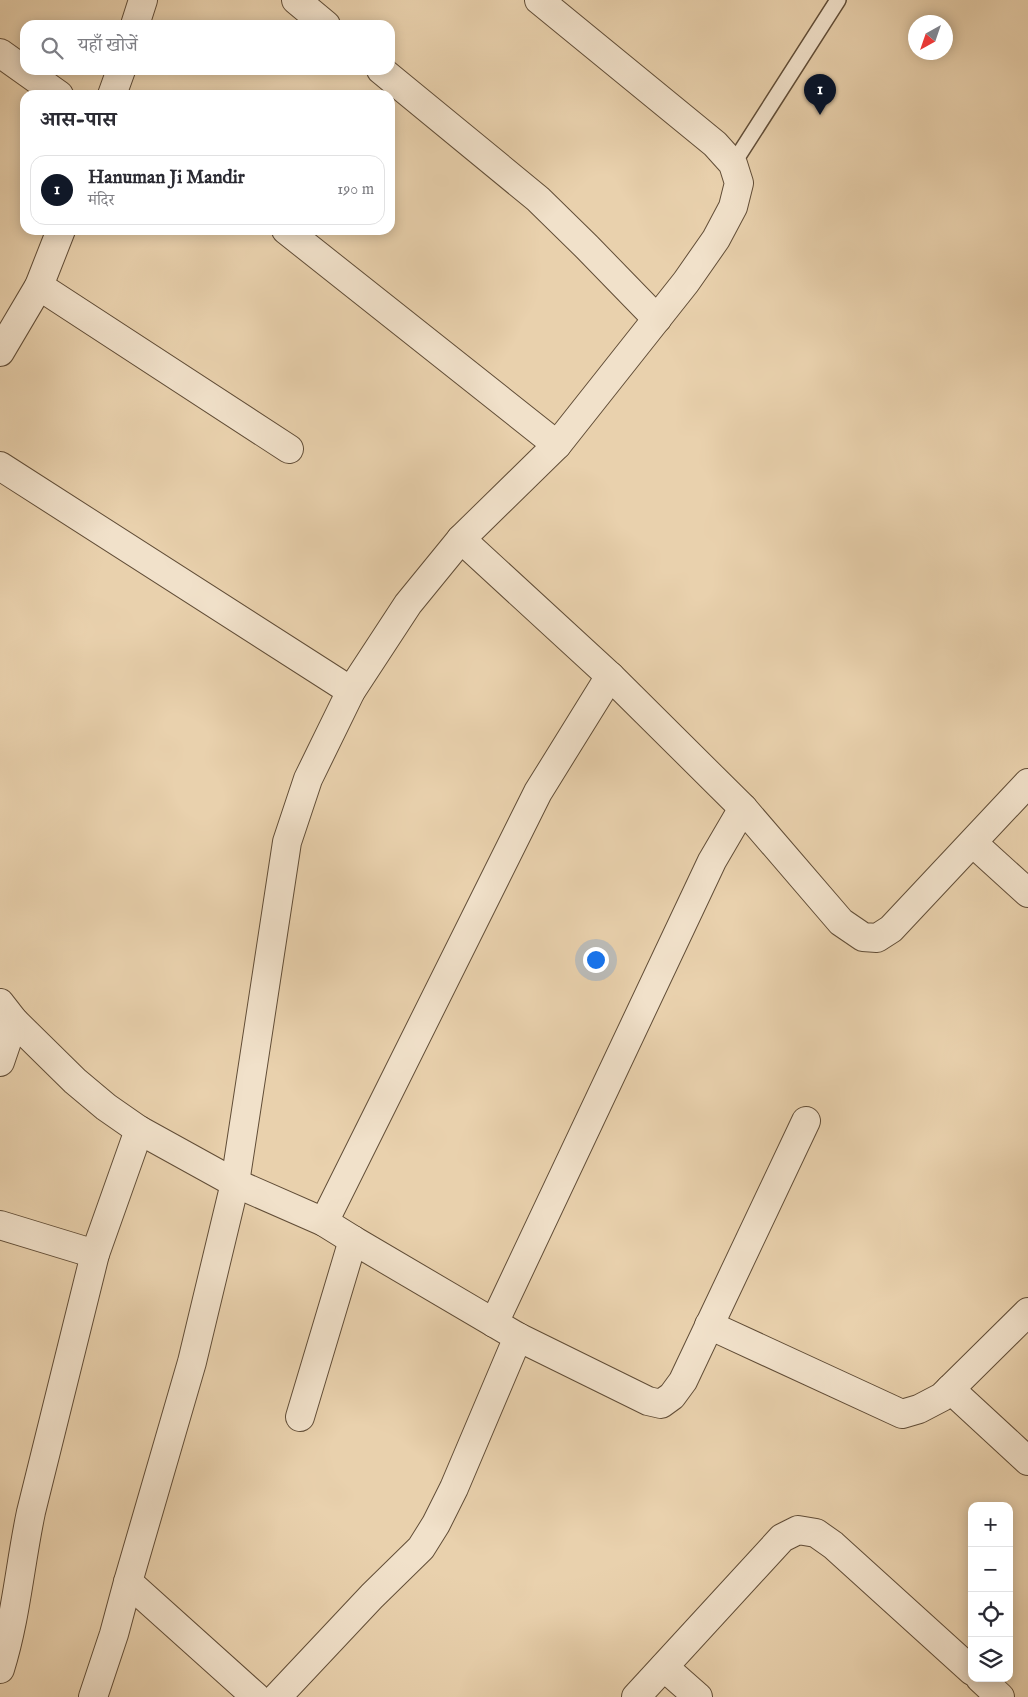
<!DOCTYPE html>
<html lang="hi">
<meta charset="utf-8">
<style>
:root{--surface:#fff;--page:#f2f2f3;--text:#2b2b33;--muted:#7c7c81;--line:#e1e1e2;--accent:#111827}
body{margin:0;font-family:"IM FELL English","Noto Serif Devanagari",serif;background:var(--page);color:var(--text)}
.controls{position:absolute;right:15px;bottom:15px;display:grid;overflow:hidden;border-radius:10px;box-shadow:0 2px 12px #0003}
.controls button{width:45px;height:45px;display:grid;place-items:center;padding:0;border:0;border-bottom:1px solid var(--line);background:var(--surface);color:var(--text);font:25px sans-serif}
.compass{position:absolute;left:908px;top:15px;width:45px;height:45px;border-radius:50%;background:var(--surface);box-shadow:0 2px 12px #0003;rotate:220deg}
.you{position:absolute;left:595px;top:959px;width:18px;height:18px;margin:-12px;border:4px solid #fff;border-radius:50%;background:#1a73e8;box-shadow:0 0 0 8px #1a73e833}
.badge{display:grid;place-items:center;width:32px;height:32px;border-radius:50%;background:var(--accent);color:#fff;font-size:16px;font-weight:700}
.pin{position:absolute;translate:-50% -41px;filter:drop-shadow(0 1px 2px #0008)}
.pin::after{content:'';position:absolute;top:26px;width:18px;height:15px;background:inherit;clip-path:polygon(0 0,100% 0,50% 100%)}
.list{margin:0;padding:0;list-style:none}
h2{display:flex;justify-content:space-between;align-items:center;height:65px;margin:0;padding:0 20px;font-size:21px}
h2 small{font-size:16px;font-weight:400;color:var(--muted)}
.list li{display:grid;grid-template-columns:32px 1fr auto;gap:15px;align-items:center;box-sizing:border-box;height:70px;margin:0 10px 10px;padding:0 10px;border:1px solid var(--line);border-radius:15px}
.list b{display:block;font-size:19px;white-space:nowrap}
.list p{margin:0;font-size:16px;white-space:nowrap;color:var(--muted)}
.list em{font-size:16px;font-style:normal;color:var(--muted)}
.icon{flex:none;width:28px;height:28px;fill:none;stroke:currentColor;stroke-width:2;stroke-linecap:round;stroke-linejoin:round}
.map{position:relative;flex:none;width:1028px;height:1697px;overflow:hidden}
.search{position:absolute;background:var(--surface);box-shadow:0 2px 12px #0003;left:20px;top:20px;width:375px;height:55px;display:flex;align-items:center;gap:12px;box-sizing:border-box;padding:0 18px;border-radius:15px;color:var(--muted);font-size:19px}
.panel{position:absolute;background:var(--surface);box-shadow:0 2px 12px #0003;left:20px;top:90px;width:375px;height:145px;border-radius:15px}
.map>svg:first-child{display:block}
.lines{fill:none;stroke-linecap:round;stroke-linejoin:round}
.service-casing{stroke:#614d37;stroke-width:18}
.minor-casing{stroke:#614d37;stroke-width:30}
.tertiary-casing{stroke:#614d37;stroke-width:30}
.service{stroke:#f1e1ca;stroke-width:15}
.minor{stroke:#f1e1ca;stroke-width:28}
.tertiary{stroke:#f1e1ca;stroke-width:28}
</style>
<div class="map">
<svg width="1028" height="1697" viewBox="0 0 1028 1697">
<rect width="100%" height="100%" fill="#e9d1ad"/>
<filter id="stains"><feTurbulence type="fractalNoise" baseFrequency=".004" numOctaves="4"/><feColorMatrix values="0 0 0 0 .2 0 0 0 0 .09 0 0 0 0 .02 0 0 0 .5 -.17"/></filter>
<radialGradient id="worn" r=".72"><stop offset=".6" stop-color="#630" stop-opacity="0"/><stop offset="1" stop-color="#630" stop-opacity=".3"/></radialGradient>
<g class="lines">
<g class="service-casing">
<path id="service" d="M 733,164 L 838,0"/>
</g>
<g class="minor-casing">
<g id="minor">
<path d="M 296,0 L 326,25"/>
<path d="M 0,53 L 59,95"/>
<path d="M 381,70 L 538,199 L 587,247 L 657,319"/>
<path d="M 286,230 L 557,445"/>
<path d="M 39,286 L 289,449"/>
<path d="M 0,466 L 351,691"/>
<path d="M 461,539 L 610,676 L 743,808 L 841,922 L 863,937 L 877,938 L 891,929 L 1028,783"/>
<path d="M 973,843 L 1028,893"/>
<path d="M 0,1003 L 14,1021 L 75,1081 L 106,1107 L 139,1130 L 235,1183 L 324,1222 L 353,1240 L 518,1337 L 648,1401 L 661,1404 L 672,1396 L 683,1381 L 806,1121"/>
<path d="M 0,1062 L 14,1021"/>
<path d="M 324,1222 L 538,792 L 610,676"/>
<path d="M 0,1225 L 95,1254"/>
<path d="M 494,1323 L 712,861 L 743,808"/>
<path d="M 709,1325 L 902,1414 L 919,1409 L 942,1397 L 1028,1312"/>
<path d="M 950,1389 L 1028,1461"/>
<path d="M 300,1417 L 353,1240"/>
<path d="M 128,1582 L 256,1697"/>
<path d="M 664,1667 L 698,1697"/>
<path d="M 0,1669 C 16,1618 20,1564 31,1512 L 95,1254 L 139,1130"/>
<path d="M 980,1678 L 1000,1697"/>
<path d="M 93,1697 L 114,1634 L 128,1582 L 192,1362 L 235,1183 L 287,842 L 308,779 L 351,691 L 408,604 L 461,539 L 557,445 L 686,282 L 716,239 L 733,207 L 739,183 L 733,164 L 715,144 L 539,0"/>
<path d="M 277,1697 L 372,1596 L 421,1548 L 436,1524 L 454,1488 L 518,1337"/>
<path d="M 636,1697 L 782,1538 L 798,1530 L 816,1533 L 833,1545 L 972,1671"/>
</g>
</g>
<g class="tertiary-casing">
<g id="tertiary">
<path d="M 135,25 L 143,0"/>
<path d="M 112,95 L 121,70"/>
<path d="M 0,352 L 39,286 L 61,230"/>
</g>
</g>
<use href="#service" class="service"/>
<use href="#minor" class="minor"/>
<use href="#tertiary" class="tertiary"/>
</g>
<rect width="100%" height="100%" filter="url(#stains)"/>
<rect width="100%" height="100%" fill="url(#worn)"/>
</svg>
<div class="controls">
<button>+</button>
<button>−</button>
<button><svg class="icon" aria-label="locate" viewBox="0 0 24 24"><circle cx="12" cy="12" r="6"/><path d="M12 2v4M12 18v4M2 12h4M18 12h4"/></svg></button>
<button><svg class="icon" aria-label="layers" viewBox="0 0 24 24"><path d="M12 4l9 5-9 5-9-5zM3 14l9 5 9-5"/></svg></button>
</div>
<svg class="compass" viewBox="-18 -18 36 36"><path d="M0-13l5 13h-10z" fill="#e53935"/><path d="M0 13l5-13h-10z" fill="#7c7c81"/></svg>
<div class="you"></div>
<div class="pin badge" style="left:820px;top:115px">1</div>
<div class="search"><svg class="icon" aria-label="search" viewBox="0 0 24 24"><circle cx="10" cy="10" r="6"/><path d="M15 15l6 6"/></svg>यहाँ खोजें</div>
<section class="panel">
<h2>आस-पास<small></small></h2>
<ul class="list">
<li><span class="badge">1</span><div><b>Hanuman Ji Mandir</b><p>मंदिर</p></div><em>190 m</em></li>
</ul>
</section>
</div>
